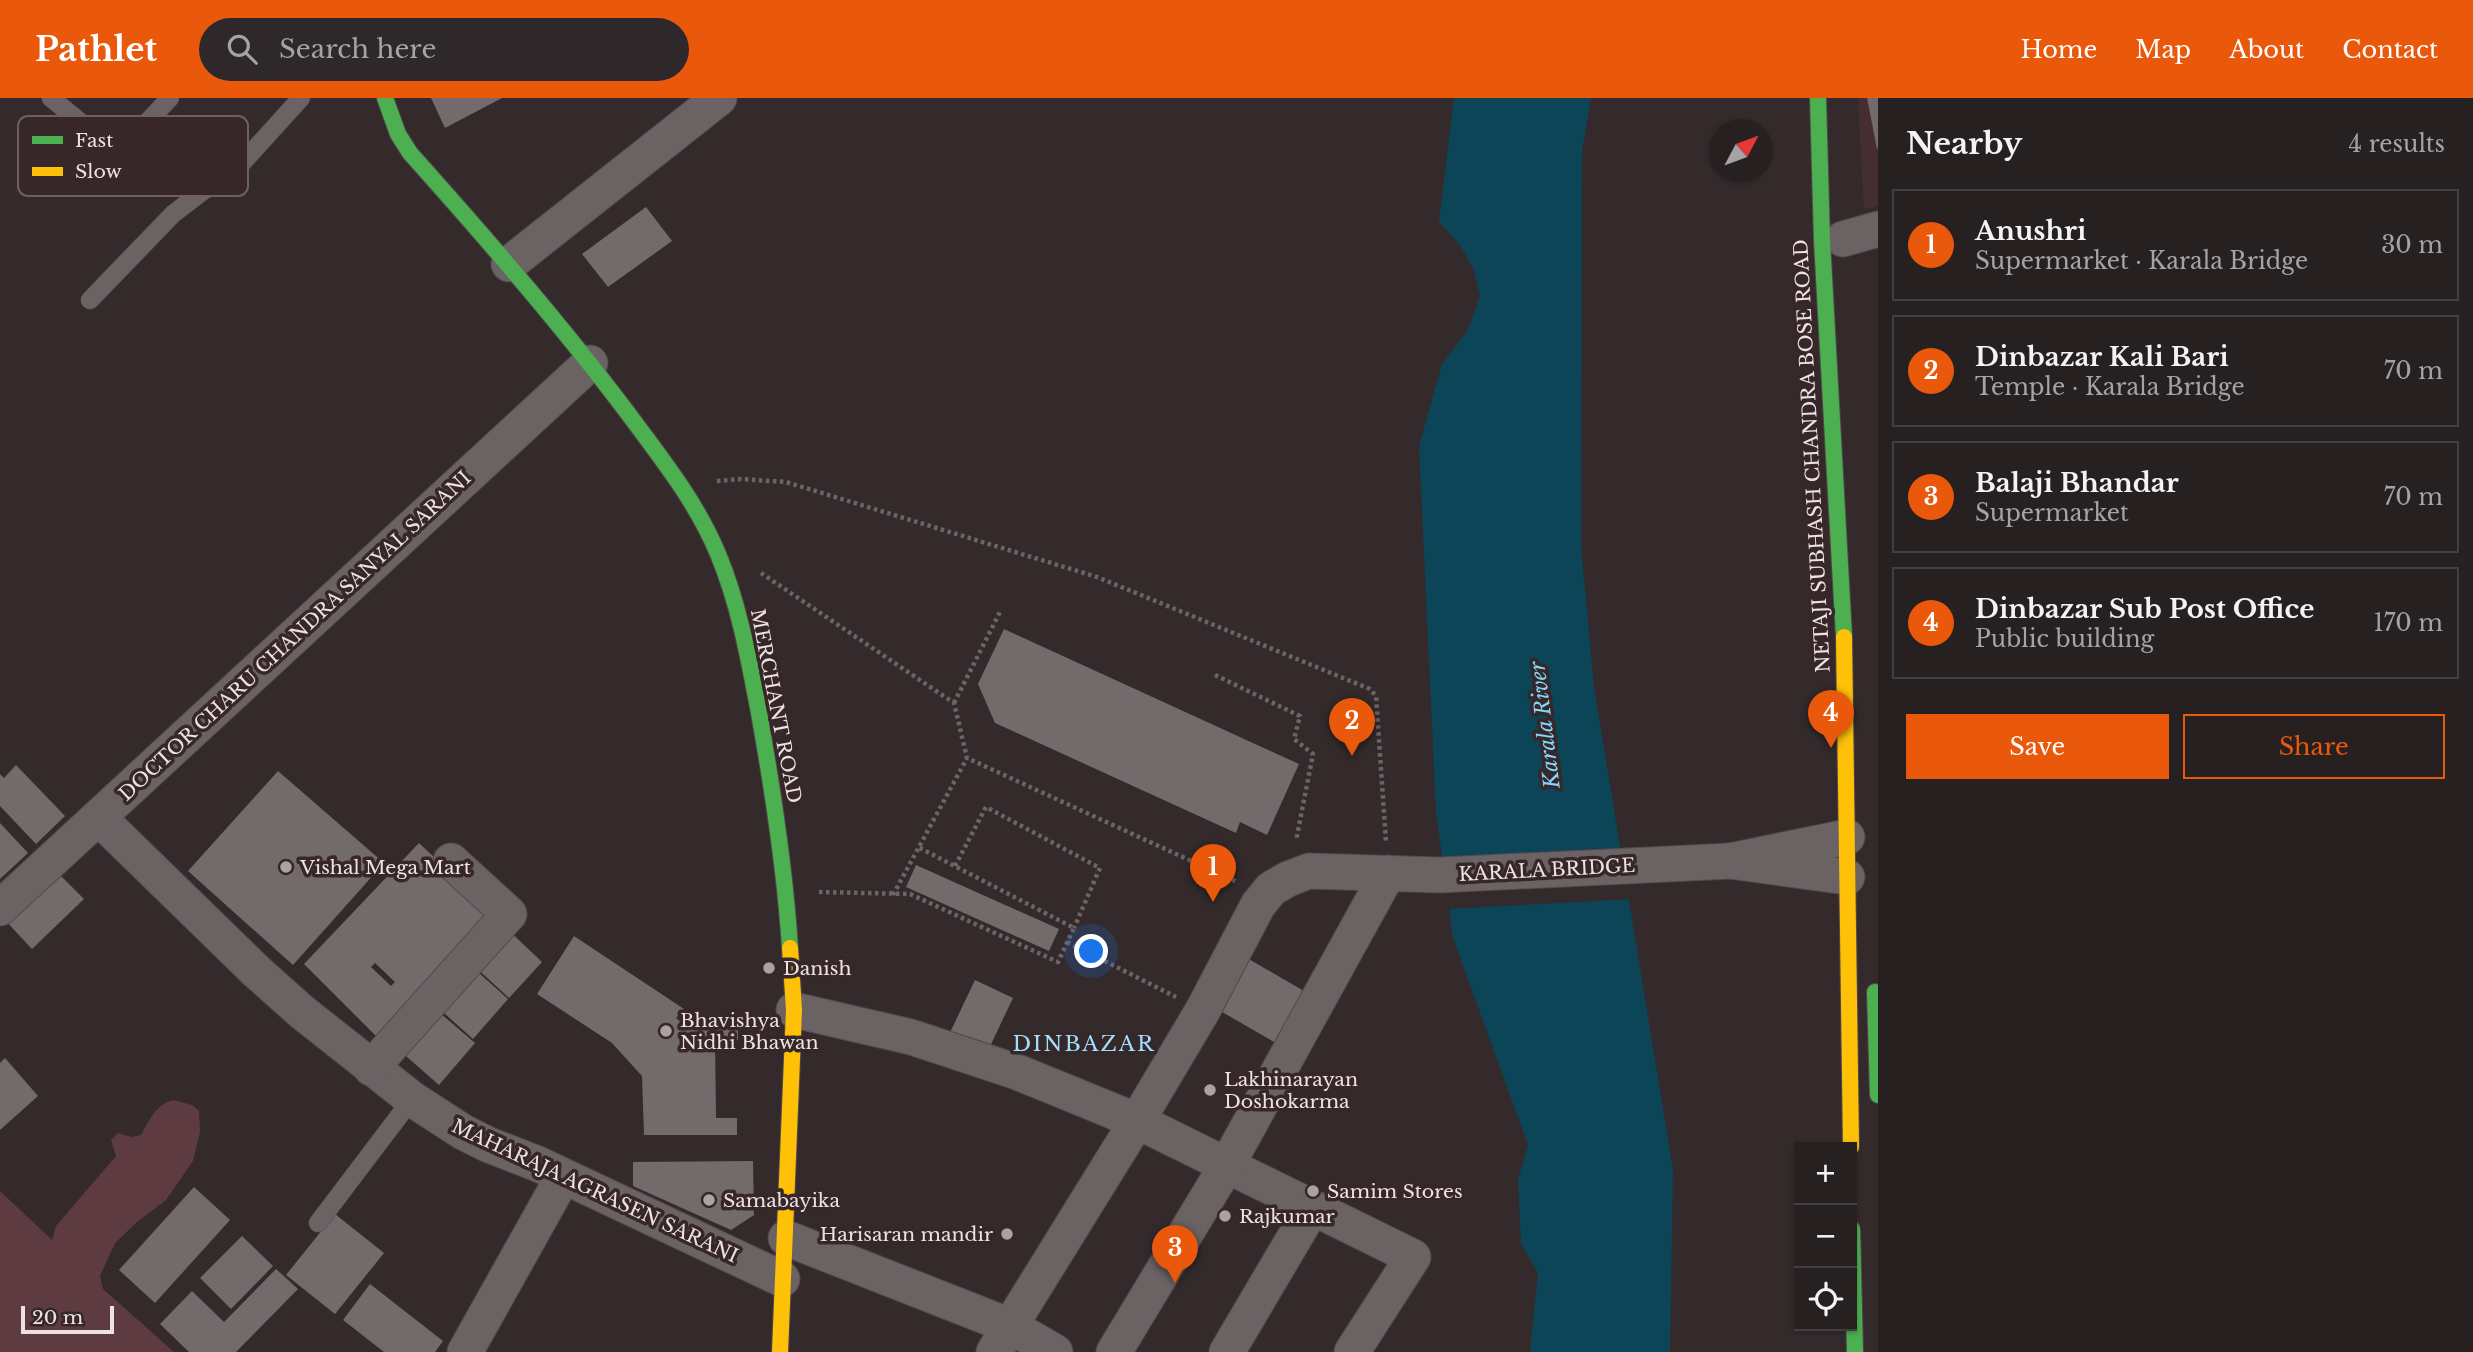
<!DOCTYPE html>
<meta charset="utf-8">
<style>
:root{--surface:#272021;--page:#2f282a;--text:#f1f3f6;--muted:#a4a3a5;--line:#433e3f;--accent:#ea580c}
body{margin:0;font-family:"Libre Baskerville",serif;background:var(--page);color:var(--text)}
.controls{position:absolute;right:21px;bottom:21px;display:grid;overflow:hidden;border-radius:0px;box-shadow:0 2px 5px #0004}
.controls button{width:63px;height:63px;display:grid;place-items:center;padding:0;border:0;border-bottom:2px solid var(--line);background:var(--surface);color:var(--text);font:35px sans-serif}
.compass{position:absolute;left:1710px;top:21px;width:63px;height:63px;border-radius:50%;background:var(--surface);box-shadow:0 2px 5px #0004;rotate:49deg}
.scale{position:absolute;left:21px;bottom:18px;width:93px;box-sizing:border-box;padding-left:7px;border:4px solid #ede2e3;border-top:0;font-size:19px;line-height:24px;white-space:nowrap;color:#ede2e3;-webkit-text-stroke:5px #372729;paint-order:stroke}
.you{position:absolute;left:1092px;top:854px;width:24px;height:24px;margin:-18px;border:5px solid #fff;border-radius:50%;background:#1a73e8;box-shadow:0 0 0 10px #1a73e833}
.badge{display:grid;place-items:center;width:46px;height:46px;border-radius:50%;background:var(--accent);color:#fff;font-size:23px;font-weight:700}
.pin{position:absolute;translate:-50% -58px;filter:drop-shadow(0 2px 4px #0008)}
.pin::after{content:'';position:absolute;top:37px;width:24px;height:21px;background:inherit;clip-path:polygon(0 0,100% 0,50% 100%)}
.list{margin:0;padding:0;list-style:none}
h2{display:flex;justify-content:space-between;align-items:center;height:91px;margin:0;padding:0 28px;font-size:30px}
h2 small{font-size:23px;font-weight:400;color:var(--muted)}
.list li{display:grid;grid-template-columns:46px 1fr auto;gap:21px;align-items:center;box-sizing:border-box;height:112px;margin:0 14px 14px;padding:0 14px;border:2px solid var(--line);border-radius:0px}
.list b{display:block;font-size:26px;white-space:nowrap}
.list p{margin:0;font-size:23px;white-space:nowrap;color:var(--muted)}
.list em{font-size:23px;font-style:normal;color:var(--muted)}
.actions{display:flex;gap:14px;padding:21px 28px}
.actions a{flex:1;padding:16px 0;border:2px solid var(--accent);border-radius:0px;text-align:center;font-size:24px;color:var(--accent)}
.actions .main{background:var(--accent);color:#fff}
.icon{flex:none;width:38px;height:38px;fill:none;stroke:currentColor;stroke-width:2;stroke-linecap:round;stroke-linejoin:round}
.map{position:relative;flex:none;width:1878px;height:1254px;overflow:hidden}
header{display:flex;align-items:center;gap:42px;box-sizing:border-box;height:98px;padding:0 35px;background:var(--accent);color:#fff}
header strong{font-size:33px}
nav{display:flex;gap:38px;margin-inline-start:auto;font-size:24px}
.search{width:490px;height:63px;background:var(--page);display:flex;align-items:center;gap:18px;box-sizing:border-box;padding:0 24px;border-radius:38px;color:var(--muted);font-size:26px}
main{display:flex}
aside{flex:1;background:var(--surface)}
.map>svg:first-child{display:block}
.built{fill:#442e31}
.green{fill:#5e3b40}
.water{fill:#0c4458}
.pier{fill:#342a2c}
.building{fill:#736a6c;fill-rule:evenodd}
.lines{fill:none;stroke-linecap:round;stroke-linejoin:round}
.lane-casing{stroke:#51494a;stroke-width:19}
.street-casing{stroke:#51494a;stroke-width:37}
.fast-casing{stroke:#51494a;stroke-width:18}
.slow-casing{stroke:#51494a;stroke-width:18}
.path{stroke:#6b6566;stroke-width:4.5;stroke-dasharray:3.5 3.5;stroke-linecap:butt}
.lane{stroke:#6a6263;stroke-width:18}
.street{stroke:#6a6263;stroke-width:35}
.fast{stroke:#4caf50;stroke-width:16}
.slow{stroke:#ffc107;stroke-width:16}
.poi-dot{fill:#aca2a3;stroke:#372729;stroke-width:2.5}
.labels{text-anchor:middle;dominant-baseline:central;stroke-width:7;stroke-linejoin:round;paint-order:stroke}
.street-label{font-size:19px;fill:#ede2e3;stroke:#372729}
.poi-label{font-size:19px;fill:#ede2e3;stroke:#372729;text-anchor:start}
.water-label{font-size:21px;font-style:italic;fill:#81d7fc;stroke:#372729}
.neighbourhood-label{font-size:21px;letter-spacing:2px;fill:#9de1ff;stroke:#372729}
.key{fill:#372729;stroke:#6e5f61;stroke-width:2}
.key-label{font-size:19px;fill:#ede2e3}
</style>
<header>
<strong>Pathlet</strong>
<div class="search"><svg class="icon" aria-label="search" viewBox="0 0 24 24"><circle cx="10" cy="10" r="6"/><path d="M15 15l6 6"/></svg>Search here</div>
<nav><a>Home</a><a>Map</a><a>About</a><a>Contact</a></nav>
</header>
<main>
<div class="map">
<svg width="1878" height="1254" viewBox="0 0 1878 1254">
<rect width="100%" height="100%" fill="#342a2c"/>
<path class="built" d="M 1858,0 L 1878,0 L 1878,107 L 1864,111 Z"/>
<path class="green" d="M 174,1002 L 192,1007 L 199,1013 L 200,1034 L 193,1063 L 166,1102 L 138,1123 L 115,1145 L 100,1178 L 103,1191 L 174,1254 L 0,1254 L 0,1093 L 52,1142 L 56,1128 L 116,1058 L 111,1042 L 118,1035 L 131,1039 L 141,1037 C 150,1022 156,1005 174,1002 Z"/>
<path class="water" d="M 1454,0 L 1591,0 L 1582,54 L 1581,448 L 1594,589 L 1673,1072 L 1670,1254 L 1530,1254 L 1538,1175 L 1521,1146 L 1518,1081 L 1528,1047 L 1453,840 L 1436,714 L 1419,348 L 1442,266 L 1468,232 L 1480,198 L 1474,172 L 1460,147 L 1439,124 Z"/>
<path class="pier" d="M 1625,751 L 1633,801 L 1446,811 L 1439,760 Z"/>
<g class="building">
<path d="M 431,0 L 502,0 L 445,30 Z"/>
<path d="M 1867,0 L 1878,0 L 1878,51 L 1877,51 Z"/>
<path d="M 646,109 L 672,143 L 608,189 L 582,156 Z"/>
<path d="M 1004,531 L 1299,666 L 1267,737 L 1240,724 L 1236,735 L 995,625 L 978,586 Z"/>
<path d="M 16,667 L 65,718 L 36,746 L 0,708 L 0,676 L 4,680 Z"/>
<path d="M 278,673 L 384,765 L 293,867 L 188,773 Z"/>
<path d="M 0,725 L 28,755 L 0,781 Z"/>
<path d="M 419,745 L 495,816 L 380,942 L 304,866 ZM 375,865 L 395,884 L 391,888 L 371,869 Z"/>
<path d="M 916,767 L 1059,831 L 1049,853 L 906,789 Z"/>
<path d="M 55,772 L 84,801 L 32,851 L 4,821 Z"/>
<path d="M 505,829 L 542,864 L 509,900 L 471,865 Z"/>
<path d="M 574,838 L 684,911 L 676,920 L 681,924 L 738,924 L 738,942 L 715,942 L 716,1020 L 737,1020 L 737,1037 L 644,1037 L 642,978 L 612,945 L 537,896 Z"/>
<path d="M 1247,860 L 1304,893 L 1274,944 L 1217,911 Z"/>
<path d="M 469,866 L 508,901 L 473,941 L 434,906 Z"/>
<path d="M 975,882 L 1013,900 L 984,961 L 946,943 Z"/>
<path d="M 433,909 L 475,945 L 439,987 L 398,951 Z"/>
<path d="M 5,960 L 38,998 L 0,1032 L 0,965 Z"/>
<path d="M 753,1063 L 754,1117 L 731,1132 L 633,1088 L 633,1064 Z"/>
<path d="M 194,1089 L 230,1122 L 155,1205 L 119,1172 Z"/>
<path d="M 335,1116 L 384,1155 L 335,1216 L 286,1177 Z"/>
<path d="M 242,1138 L 273,1168 L 231,1211 L 200,1180 Z"/>
<path d="M 276,1171 L 298,1191 L 236,1254 L 189,1254 L 160,1226 L 192,1193 L 224,1224 Z"/>
<path d="M 370,1186 L 443,1243 L 435,1254 L 384,1254 L 343,1222 Z"/>
</g>
<g class="lines">
<g class="lane-casing">
<g id="lane">
<path d="M 51,0 L 118,55 L 170,0"/>
<path d="M 90,202 L 173,116 L 203,93 L 232,76 L 301,0"/>
<path d="M 318,1125 L 412,1001"/>
</g>
</g>
<g class="street-casing">
<g id="street">
<path d="M 1843,141 L 1878,131"/>
<path d="M 509,166 L 719,0"/>
<path d="M 99,720 L 256,873 L 302,914 L 412,1001 L 463,1034 L 489,1047 L 538,1066 L 782,1181"/>
<path d="M 1847,739 L 1730,763 L 1847,779"/>
<path d="M 0,810 L 590,265"/>
<path d="M 794,912 L 911,939 L 1017,974 L 1137,1023 L 1203,912 L 1258,807 L 1271,791 L 1288,781 L 1309,773 L 1440,777 L 1730,763"/>
<path d="M 371,970 L 509,816 L 451,763"/>
<path d="M 786,1140 L 1010,1228 L 1055,1254"/>
<path d="M 465,1254 L 563,1079"/>
<path d="M 994,1254 L 1137,1023 L 1413,1159 L 1352,1254"/>
<path d="M 1114,1254 L 1227,1067 L 1388,775"/>
<path d="M 1227,1254 L 1312,1110"/>
</g>
</g>
<g class="fast-casing">
<g id="fast">
<path d="M 385,0 L 398,36 L 410,55 C 485,139 559,224 627,314 C 661,360 696,403 718,456 C 739,506 749,562 759,615 C 773,693 785,771 790,850"/>
<path d="M 1818,0 L 1822,143 L 1844,539"/>
<path d="M 1875,894 L 1878,997"/>
<path d="M 1852,1131 L 1855,1254"/>
</g>
</g>
<g class="slow-casing">
<g id="slow">
<path d="M 1844,539 L 1851,1049"/>
<path d="M 780,1254 L 794,912 L 790,850"/>
</g>
</g>
<g class="path">
<path d="M 717,383 L 741,381 L 786,384 L 1097,479 L 1370,591 L 1376,598 L 1386,744"/>
<path d="M 761,475 L 954,605 L 967,660 L 1237,784"/>
<path d="M 1215,577 L 1300,618 L 1294,641 L 1313,656 L 1296,743"/>
<path d="M 954,605 L 1001,512"/>
<path d="M 955,768 L 986,709 L 1100,770 L 1074,830"/>
<path d="M 819,794 L 910,796 L 1058,864 L 1074,830 L 918,749"/>
<path d="M 893,797 L 967,660"/>
<path d="M 1067,844 L 1176,899"/>
</g>
<use href="#lane" class="lane"/>
<use href="#street" class="street"/>
<use href="#fast" class="fast"/>
<use href="#slow" class="slow"/>
</g>
<g class="poi-dot">
<circle cx="286" cy="769" r="7"/>
<circle cx="769" cy="870" r="7"/>
<circle cx="666" cy="933" r="7"/>
<circle cx="1210" cy="992" r="7"/>
<circle cx="1313" cy="1093" r="7"/>
<circle cx="709" cy="1102" r="7"/>
<circle cx="1225" cy="1118" r="7"/>
<circle cx="1007" cy="1136" r="7"/>
</g>
<g class="labels">
<g class="street-label">
<text transform="translate(1812 358) rotate(-93)">NETAJI SUBHASH CHANDRA BOSE ROAD</text>
<text transform="translate(295 538) rotate(-43)">DOCTOR CHARU CHANDRA SANYAL SARANI</text>
<text transform="translate(776 608) rotate(79)">MERCHANT ROAD</text>
<text transform="translate(1547 772) rotate(-3)">KARALA BRIDGE</text>
<text transform="translate(595 1093) rotate(25)">MAHARAJA AGRASEN SARANI</text>
</g>
<g class="poi-label">
<text x="300" y="769">Vishal Mega Mart</text>
<text x="783" y="870">Danish</text>
<text x="680" y="922">Bhavishya<tspan x="680" dy="22">Nidhi Bhawan</tspan></text>
<text x="1224" y="981">Lakhinarayan<tspan x="1224" dy="22">Doshokarma</tspan></text>
<text x="1327" y="1093">Samim Stores</text>
<text x="723" y="1102">Samabayika</text>
<text x="1239" y="1118">Rajkumar</text>
<text x="993" y="1136" text-anchor="end">Harisaran mandir</text>
</g>
<g class="water-label">
<text transform="translate(1545 627) rotate(-97)">Karala River</text>
</g>
<g class="neighbourhood-label">
<text x="1084" y="946">DINBAZAR</text>
</g>
</g>
<rect x="18" y="18" width="230" height="80" rx="10" class="key"/>
<rect x="32" y="38" width="31" height="8" fill="#4caf50"/>
<rect x="32" y="69" width="31" height="9" fill="#ffc107"/>
<g class="key-label">
<text x="75" y="49">Fast</text>
<text x="75" y="80">Slow</text>
</g>
</svg>
<div class="controls">
<button>+</button>
<button>−</button>
<button><svg class="icon" aria-label="locate" viewBox="0 0 24 24"><circle cx="12" cy="12" r="6"/><path d="M12 2v4M12 18v4M2 12h4M18 12h4"/></svg></button>
</div>
<svg class="compass" viewBox="-18 -18 36 36"><path d="M0-13l5 13h-10z" fill="#e53935"/><path d="M0 13l5-13h-10z" fill="#a4a3a5"/></svg>
<div class="scale">20 m</div>
<div class="you"></div>
<div class="pin badge" style="left:1213px;top:804px">1</div>
<div class="pin badge" style="left:1352px;top:658px">2</div>
<div class="pin badge" style="left:1175px;top:1185px">3</div>
<div class="pin badge" style="left:1831px;top:650px">4</div>
</div>
<aside>
<h2>Nearby<small>4 results</small></h2>
<ul class="list">
<li><span class="badge">1</span><div><b>Anushri</b><p>Supermarket · Karala Bridge</p></div><em>30 m</em></li>
<li><span class="badge">2</span><div><b>Dinbazar Kali Bari</b><p>Temple · Karala Bridge</p></div><em>70 m</em></li>
<li><span class="badge">3</span><div><b>Balaji Bhandar</b><p>Supermarket</p></div><em>70 m</em></li>
<li><span class="badge">4</span><div><b>Dinbazar Sub Post Office</b><p>Public building</p></div><em>170 m</em></li>
</ul>
<div class="actions"><a class="main">Save</a><a>Share</a></div>
</aside>
</main>
